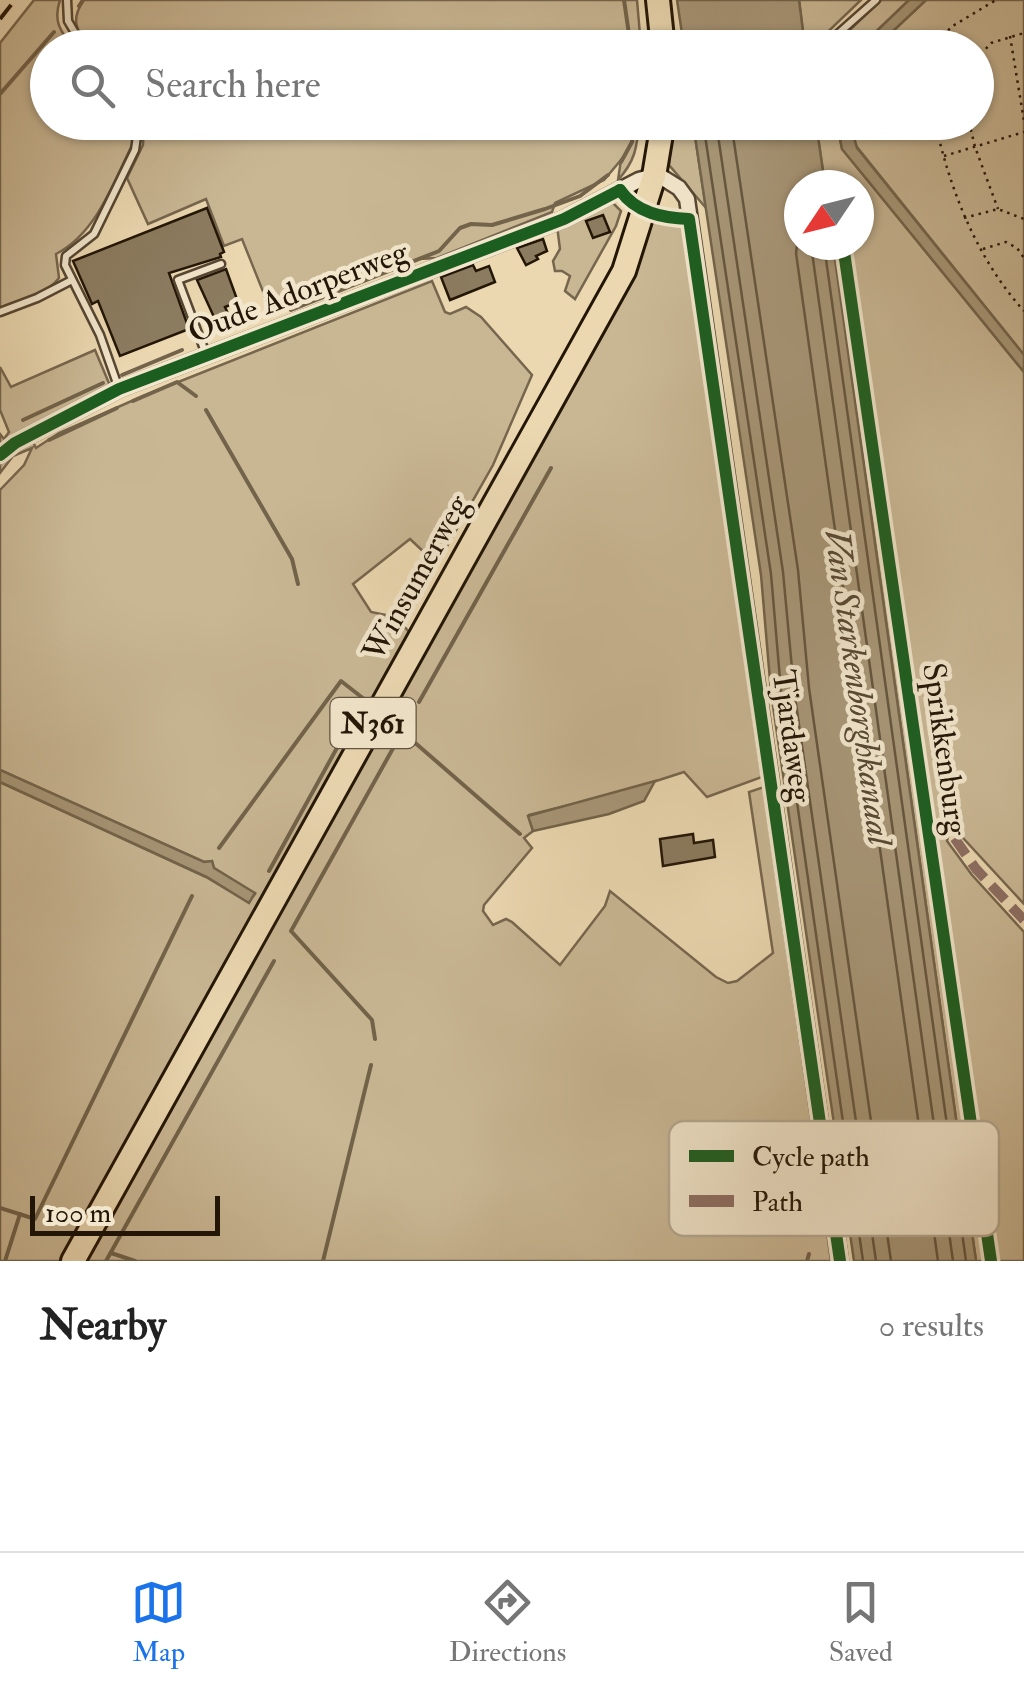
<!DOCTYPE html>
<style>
:root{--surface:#fff;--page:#f6f6f6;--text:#222;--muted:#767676;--line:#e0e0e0;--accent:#1a73e8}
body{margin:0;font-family:"IM FELL Double Pica",serif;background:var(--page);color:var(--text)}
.compass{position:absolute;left:784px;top:170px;width:90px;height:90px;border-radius:50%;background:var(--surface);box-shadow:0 2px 8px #0004;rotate:235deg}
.scale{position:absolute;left:30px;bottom:25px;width:190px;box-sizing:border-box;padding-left:10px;border:5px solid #231607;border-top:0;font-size:28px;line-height:35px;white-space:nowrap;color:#231607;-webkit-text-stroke:8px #f2e6cc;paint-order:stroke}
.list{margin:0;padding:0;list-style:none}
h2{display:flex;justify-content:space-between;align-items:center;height:130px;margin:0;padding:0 40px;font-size:42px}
h2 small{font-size:32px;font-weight:400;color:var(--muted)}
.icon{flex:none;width:55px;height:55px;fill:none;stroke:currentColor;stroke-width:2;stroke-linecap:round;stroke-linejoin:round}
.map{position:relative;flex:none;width:1024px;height:1261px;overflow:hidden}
.search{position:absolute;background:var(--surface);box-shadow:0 2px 8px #0004;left:30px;right:30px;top:30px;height:110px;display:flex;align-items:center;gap:25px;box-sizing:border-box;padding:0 35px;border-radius:55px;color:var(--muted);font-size:38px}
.sheet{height:290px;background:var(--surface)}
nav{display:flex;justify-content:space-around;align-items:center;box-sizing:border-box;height:140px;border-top:2px solid var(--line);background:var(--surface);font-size:28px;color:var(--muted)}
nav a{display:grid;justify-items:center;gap:5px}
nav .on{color:var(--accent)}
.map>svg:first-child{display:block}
.green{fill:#c9b794;stroke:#76664e;stroke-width:2.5}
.water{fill:#a79677;stroke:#72634a;stroke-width:2.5}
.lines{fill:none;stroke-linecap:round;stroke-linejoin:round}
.shore{stroke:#65563f;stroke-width:2.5}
.stream{stroke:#72634a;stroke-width:4}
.building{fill:#8b7b5f;stroke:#231607;stroke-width:2.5}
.lane-casing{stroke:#554632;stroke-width:11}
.street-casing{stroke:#554632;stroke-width:19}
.primary-casing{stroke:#231607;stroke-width:28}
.path{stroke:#231607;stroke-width:2.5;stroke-dasharray:2.5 5;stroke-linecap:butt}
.lane{stroke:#f2e6cc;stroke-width:6}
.street{stroke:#f2e6cc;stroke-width:14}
.primary{stroke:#ebd8b1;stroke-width:22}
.rail{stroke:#231607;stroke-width:4;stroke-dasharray:18 18;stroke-linecap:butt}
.quiet{stroke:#8d6e63;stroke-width:10;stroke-dasharray:20 10;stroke-linecap:butt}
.cycleway-casing{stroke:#f2e6cc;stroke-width:19}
.cycleway{stroke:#1b5e20;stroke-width:12}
.labels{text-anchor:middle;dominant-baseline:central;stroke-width:9;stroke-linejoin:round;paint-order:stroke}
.shield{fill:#f2e6cc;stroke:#615442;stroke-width:2.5}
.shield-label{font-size:30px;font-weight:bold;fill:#231607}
.street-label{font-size:32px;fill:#231607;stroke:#f2e6cc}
.water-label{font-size:35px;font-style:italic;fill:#584934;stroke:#f2e6cc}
.key{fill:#f2e6cc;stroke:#b4a891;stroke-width:2.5}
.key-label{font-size:28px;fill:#231607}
</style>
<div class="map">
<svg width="1024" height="1261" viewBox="0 0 1024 1261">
<rect width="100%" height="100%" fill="#ebd8b1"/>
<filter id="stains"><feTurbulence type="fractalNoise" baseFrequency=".002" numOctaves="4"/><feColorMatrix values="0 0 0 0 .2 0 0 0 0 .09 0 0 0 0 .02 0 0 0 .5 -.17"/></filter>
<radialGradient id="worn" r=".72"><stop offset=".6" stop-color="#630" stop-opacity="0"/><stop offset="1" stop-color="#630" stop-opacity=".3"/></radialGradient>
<g class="green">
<path d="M 34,0 L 60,0 C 53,21 60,30 72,47 L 48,48 L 48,122 L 133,123 L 134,141 C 114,181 97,233 56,254 L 59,278 C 46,295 20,301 0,308 L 0,43 Z"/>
<path d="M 84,0 L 637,0 L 641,47 L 89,47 C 75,30 71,18 84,0 Z"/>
<path d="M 799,0 L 861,0 L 811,48 L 805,47 Z"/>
<path d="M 881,0 L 909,0 L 860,47 L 831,48 Z"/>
<path d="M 926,0 L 1024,0 L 1024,355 L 853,142 L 850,123 L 976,122 L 976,48 L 876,47 Z"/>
<path d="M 144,123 L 144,122 L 639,123 C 637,148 635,161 618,180 L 621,160 L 604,180 L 555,203 L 552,212 L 437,258 L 418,259 L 272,314 L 242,239 L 224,246 L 206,199 L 148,224 L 127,178 L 143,145 Z"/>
<path d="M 673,123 L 693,123 L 706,208 L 669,165 Z"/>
<path d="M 816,123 L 837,123 L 842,149 L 1024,372 L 1024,904 L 951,825 L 947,841 L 972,875 L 1024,932 L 1024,1261 L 976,1261 L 833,245 L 859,245 L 859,185 L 825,185 Z"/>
<path d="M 613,203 L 621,211 L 616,226 L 575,299 L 565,291 L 570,276 L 562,271 L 555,271 L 553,261 L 560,249 L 557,226 Z"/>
<path d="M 655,216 L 684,225 L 762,777 L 707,797 L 684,772 L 622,792 L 529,815 L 533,831 L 524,838 L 532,848 L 484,905 L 483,911 L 493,925 L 506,919 L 512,922 L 560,965 L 605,906 L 610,891 L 716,977 L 728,983 L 737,981 L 773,953 L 749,792 L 764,787 L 831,1261 L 82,1261 L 631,272 Z"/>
<path d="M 432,281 L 445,312 L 450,314 L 466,307 L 481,317 L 532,375 L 493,465 L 442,555 L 428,556 L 410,539 L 353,584 L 371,612 L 395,617 L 411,634 L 62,1261 L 0,1261 L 0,782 L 206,877 L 248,902 L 255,894 L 214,868 L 212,861 L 204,862 L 0,770 L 0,490 L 24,465 L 32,448 L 13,456 L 0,473 L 0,461 L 31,438 L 36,448 L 59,433 L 143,396 Z"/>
<path d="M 95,350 L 111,388 L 53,415 L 0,447 L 0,434 L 4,439 L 9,432 L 0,410 L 0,367 L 11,387 Z"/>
</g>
<g class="water">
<path d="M 677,0 L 799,0 L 805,47 L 684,47 Z"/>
<path d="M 909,0 L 926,0 L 876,47 L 860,47 Z"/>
<path d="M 693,123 L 816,123 L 825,185 L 799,185 L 799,245 L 833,245 L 976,1261 L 854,1261 L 771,692 L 761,575 Z"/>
<path d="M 837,123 L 850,123 L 857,148 L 1024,355 L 1024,372 L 842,149 Z"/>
<path d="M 0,770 L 204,862 L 212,861 L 214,868 L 255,893 L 249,903 L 207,877 L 0,782 Z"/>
<path d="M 655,781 L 644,801 L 609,814 L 533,831 L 528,816 Z"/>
</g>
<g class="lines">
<g class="shore">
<path d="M 703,122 L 771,574 L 781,691 L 863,1261"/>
<path d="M 716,122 L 783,572 L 794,690 L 876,1261"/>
<path d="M 731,122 L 798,570 L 809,688 L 891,1261"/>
<path d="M 799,232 L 796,253 L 938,1261"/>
<path d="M 811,245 L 953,1261"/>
<path d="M 824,245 L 966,1261"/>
</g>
<g class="stream">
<path d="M 624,0 L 631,48"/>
<path d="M 79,6 L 83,0"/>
<path d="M 0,94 L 54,32"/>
<path d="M 621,162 L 632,142 L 634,122"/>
<path d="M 291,310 L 439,251 L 460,228 L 471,224 L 492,225 L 545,209 L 580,196 L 608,175"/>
<path d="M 122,375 L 182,350"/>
<path d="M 133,401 L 177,382 L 196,396"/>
<path d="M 206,410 L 292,559 L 298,584"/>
<path d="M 23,420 L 103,383"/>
<path d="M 49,440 L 117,408"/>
<path d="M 419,702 L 551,468"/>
<path d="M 413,741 L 520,834"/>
<path d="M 219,848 L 341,681 L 364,699 L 269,871"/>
<path d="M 375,1039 L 372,1020 L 291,931 L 396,743"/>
<path d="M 0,1208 L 35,1219 L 192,896"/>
<path d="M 111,1253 L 135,1261"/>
<path d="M 5,1261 L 20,1214"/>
<path d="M 106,1261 L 274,961"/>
<path d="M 323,1261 L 371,1065"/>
<path d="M 807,1261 L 809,1254"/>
</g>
</g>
<g class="building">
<path d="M 207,208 L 224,252 L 220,254 L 221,257 L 169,273 L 189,329 L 120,356 L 98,301 L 92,304 L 73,261 Z"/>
<path d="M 603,215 L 610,232 L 593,238 L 586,221 Z"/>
<path d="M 543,239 L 547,251 L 536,256 L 538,259 L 526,265 L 517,248 Z"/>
<path d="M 473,265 L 476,271 L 489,266 L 495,282 L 450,300 L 441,277 Z"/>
<path d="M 226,269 L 238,302 L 225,307 L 232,323 L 219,328 L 197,280 Z"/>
<path d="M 693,834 L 694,843 L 713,840 L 715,857 L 663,866 L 660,839 Z"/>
</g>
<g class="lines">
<g class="lane-casing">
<g id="lane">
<path d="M 67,0 L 68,21 L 84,48"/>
<path d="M 822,48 L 876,0"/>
<path d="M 0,312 L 37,298 L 72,280"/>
<path d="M 207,357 L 178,280 L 221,264"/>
<path d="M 119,389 L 100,335 L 65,265 L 66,256 L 94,234 L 135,150 L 139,122"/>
</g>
</g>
<g class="street-casing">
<path id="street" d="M 0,455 L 15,443 L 119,389 L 564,219 L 639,180 L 654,176 L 663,178 L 679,188 L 687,199 L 840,1261"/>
</g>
<g class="primary-casing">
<g id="primary">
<path d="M 658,0 L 663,48"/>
<path d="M 73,1261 L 624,271 L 654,176 L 663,122"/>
</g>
</g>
<g class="path">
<path d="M 1010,36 L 1024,121"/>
<path d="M 934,48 L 951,27 L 996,0"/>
<path d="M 976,60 L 991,43 L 1024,33"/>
<path d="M 935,122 C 950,190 977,259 1024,311"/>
<path d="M 969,122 L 975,147 L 998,209"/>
<path d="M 944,156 L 1024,132"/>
<path d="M 964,218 L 998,209 L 1024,219"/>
<path d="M 983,249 L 1006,242 L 1017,248 L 1024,258"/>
</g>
<use href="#lane" class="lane"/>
<use href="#street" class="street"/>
<use href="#primary" class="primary"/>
<path class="rail" d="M 0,19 L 15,0"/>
<path class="quiet" d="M 928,825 L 953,836 L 976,869 L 1024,920"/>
<g class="cycleway-casing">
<g id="cycleway">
<path d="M 620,190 C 636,213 663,218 689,219 L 840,1261"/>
<path d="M 843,245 L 991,1261"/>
<path d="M 0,455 L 15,443 L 119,389 L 564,219 L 620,190"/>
</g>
</g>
<use href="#cycleway" class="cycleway"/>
</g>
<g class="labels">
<rect class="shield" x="330.5" y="698" width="85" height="50" rx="8"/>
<g class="shield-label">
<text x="373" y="723">N361</text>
</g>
<g class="street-label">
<text transform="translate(298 292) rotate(-21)">Oude Adorperweg</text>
<text transform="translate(416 578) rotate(-61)">Winsumerweg</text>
<text transform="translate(792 736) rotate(82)">Tjardaweg</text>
<text transform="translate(945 749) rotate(82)">Sprikkenburg</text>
</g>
<g class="water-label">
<text transform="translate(858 687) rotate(82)">Van Starkenborghkanaal</text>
</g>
</g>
<rect x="669" y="1121" width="330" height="115" rx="15" class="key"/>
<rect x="689" y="1150" width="45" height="12" fill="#1b5e20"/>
<rect x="689" y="1195" width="45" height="12" fill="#8d6e63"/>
<g class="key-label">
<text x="752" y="1166">Cycle path</text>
<text x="752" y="1211">Path</text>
</g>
<rect width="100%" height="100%" filter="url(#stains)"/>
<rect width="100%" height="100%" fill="url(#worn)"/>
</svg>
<svg class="compass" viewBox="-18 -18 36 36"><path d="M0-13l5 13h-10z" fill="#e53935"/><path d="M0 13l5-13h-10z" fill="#767676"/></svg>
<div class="scale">100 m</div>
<div class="search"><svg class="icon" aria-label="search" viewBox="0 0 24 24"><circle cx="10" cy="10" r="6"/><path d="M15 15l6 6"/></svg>Search here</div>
</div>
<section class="sheet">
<h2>Nearby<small>0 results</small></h2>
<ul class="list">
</ul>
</section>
<nav>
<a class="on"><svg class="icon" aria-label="map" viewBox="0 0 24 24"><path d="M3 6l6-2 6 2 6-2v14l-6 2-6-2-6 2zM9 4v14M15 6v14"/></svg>Map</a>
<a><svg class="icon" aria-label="directions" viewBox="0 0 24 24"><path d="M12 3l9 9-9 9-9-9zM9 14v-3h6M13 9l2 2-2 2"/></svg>Directions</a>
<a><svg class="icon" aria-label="saved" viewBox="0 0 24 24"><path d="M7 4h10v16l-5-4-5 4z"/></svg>Saved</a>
</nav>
